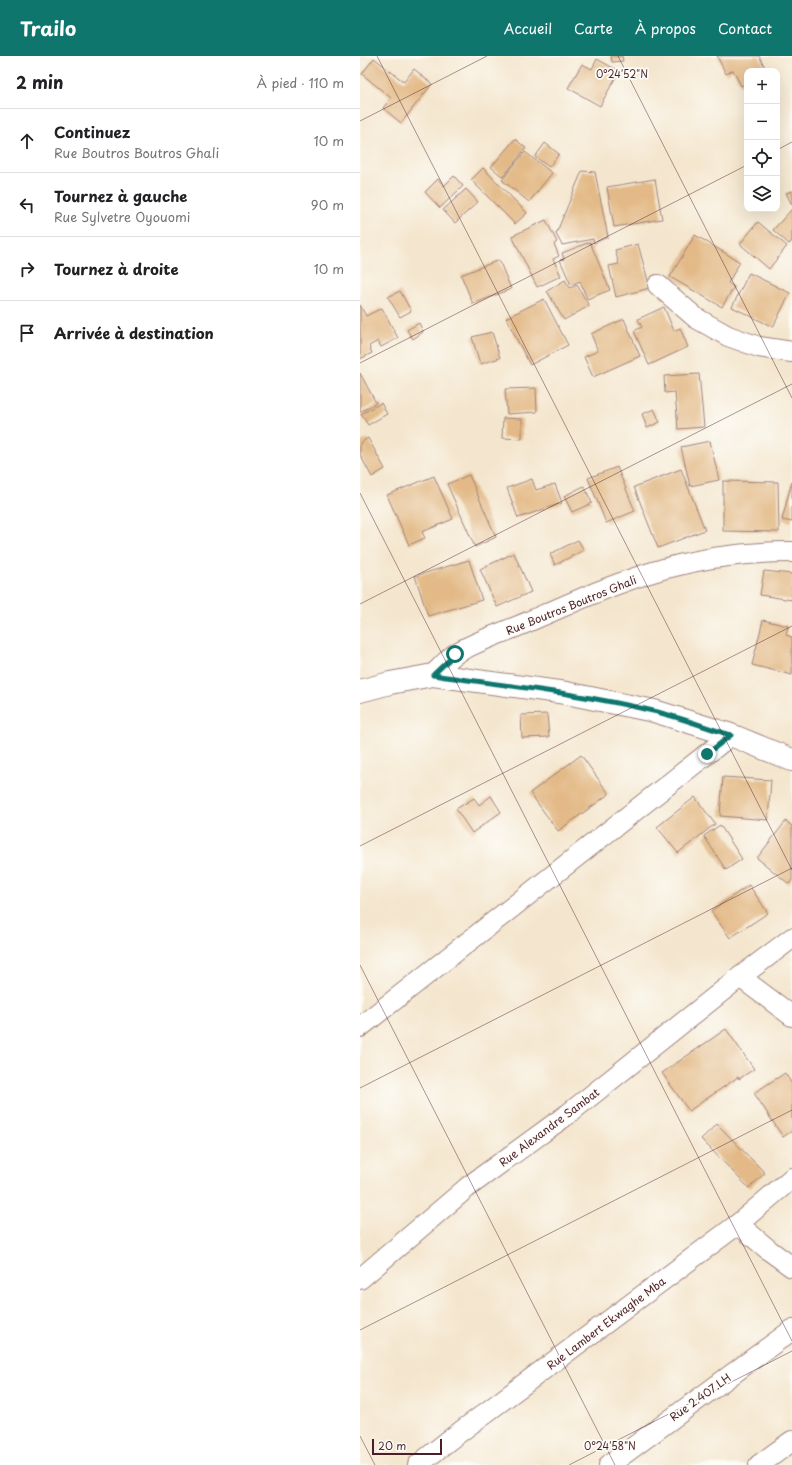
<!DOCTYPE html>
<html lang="fr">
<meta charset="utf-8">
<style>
:root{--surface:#fff;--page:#f2f2f2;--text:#202124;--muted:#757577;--line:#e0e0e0;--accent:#0f766e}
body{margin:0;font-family:"Playpen Sans",sans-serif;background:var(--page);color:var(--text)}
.controls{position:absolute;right:12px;top:12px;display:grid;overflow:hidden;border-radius:8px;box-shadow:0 4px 16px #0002}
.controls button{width:36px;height:36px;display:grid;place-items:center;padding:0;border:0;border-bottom:1px solid var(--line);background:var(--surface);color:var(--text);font:20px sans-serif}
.scale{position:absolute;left:12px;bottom:10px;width:70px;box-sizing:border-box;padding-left:4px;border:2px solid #4a1f2b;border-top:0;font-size:11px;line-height:14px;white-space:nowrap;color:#4a1f2b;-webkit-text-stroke:3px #fdfcf7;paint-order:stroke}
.stop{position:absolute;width:12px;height:12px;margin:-9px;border:3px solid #0f766e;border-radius:50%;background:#fff}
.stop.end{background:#0f766e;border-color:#fff;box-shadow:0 1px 4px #0008}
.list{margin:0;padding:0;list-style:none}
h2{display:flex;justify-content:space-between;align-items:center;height:52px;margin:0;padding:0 16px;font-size:17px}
h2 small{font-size:13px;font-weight:400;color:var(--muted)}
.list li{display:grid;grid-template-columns:26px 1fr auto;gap:12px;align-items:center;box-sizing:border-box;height:64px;padding:0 16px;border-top:1px solid var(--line)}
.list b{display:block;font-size:15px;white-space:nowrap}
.list p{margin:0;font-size:13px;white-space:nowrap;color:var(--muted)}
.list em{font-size:13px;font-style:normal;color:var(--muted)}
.icon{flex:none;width:22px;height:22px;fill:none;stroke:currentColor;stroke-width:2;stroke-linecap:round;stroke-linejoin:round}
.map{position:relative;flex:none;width:432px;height:1409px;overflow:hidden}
header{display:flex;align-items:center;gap:24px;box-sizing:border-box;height:56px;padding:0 20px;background:var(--accent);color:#fff}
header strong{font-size:19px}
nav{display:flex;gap:22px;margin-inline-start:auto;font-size:14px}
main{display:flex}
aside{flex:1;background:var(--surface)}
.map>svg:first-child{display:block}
.building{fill:#e3ba87}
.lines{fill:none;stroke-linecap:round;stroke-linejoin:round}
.minor-casing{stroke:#9f827c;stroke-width:22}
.tertiary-casing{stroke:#9f827c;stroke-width:24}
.minor{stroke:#fff;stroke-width:20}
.tertiary{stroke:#fff;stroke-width:22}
.route{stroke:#0f766e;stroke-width:5}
.ticks{fill:none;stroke:#4a1f2b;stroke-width:1;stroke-opacity:0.45}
.labels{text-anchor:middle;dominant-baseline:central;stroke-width:3.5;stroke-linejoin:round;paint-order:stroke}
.street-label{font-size:11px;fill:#4a1f2b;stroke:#fdfcf7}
.ticks-label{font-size:10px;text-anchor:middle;fill:#4a1f2b;stroke:#fdfcf7;stroke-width:3.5;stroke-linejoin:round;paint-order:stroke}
</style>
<header>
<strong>Trailo</strong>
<nav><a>Accueil</a><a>Carte</a><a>À propos</a><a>Contact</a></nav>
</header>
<main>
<aside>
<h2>2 min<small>À pied · 110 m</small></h2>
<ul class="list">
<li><svg class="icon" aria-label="ahead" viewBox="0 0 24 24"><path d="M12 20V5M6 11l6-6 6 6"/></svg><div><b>Continuez</b><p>Rue Boutros Boutros Ghali</p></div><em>10 m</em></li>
<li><svg class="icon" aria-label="left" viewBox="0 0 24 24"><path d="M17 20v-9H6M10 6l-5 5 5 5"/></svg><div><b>Tournez à gauche</b><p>Rue Sylvetre Oyouomi</p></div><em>90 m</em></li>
<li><svg class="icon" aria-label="right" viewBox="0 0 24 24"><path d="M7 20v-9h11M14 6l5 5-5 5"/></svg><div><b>Tournez à droite</b></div><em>10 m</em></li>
<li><svg class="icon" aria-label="arrive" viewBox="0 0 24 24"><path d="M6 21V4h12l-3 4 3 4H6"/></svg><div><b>Arrivée à destination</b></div></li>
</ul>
</aside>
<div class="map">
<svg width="432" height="1409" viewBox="0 0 432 1409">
<rect width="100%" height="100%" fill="#fdfcf7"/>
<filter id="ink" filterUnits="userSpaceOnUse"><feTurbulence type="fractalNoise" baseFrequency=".025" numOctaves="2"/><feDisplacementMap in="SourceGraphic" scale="8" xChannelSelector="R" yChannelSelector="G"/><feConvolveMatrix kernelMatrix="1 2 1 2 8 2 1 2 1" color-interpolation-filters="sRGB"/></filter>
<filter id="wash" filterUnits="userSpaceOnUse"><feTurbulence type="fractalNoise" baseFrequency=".012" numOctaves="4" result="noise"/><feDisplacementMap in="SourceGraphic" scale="16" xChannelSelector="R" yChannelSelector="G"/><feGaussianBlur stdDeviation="0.9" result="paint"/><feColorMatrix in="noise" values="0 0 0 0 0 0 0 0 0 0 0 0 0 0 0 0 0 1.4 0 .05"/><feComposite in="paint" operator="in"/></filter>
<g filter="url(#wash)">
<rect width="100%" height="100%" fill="#f4e6ce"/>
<g id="blocks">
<g class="building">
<path d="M 251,0 L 262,0 L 263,5 L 252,6 Z"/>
<path d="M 357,0 L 399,0 L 407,15 L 387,15 L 387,27 L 381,30 L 373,14 L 366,18 Z"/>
<path d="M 14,2 L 44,26 L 54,13 L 72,28 L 41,67 L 23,52 L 31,42 L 2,18 Z"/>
<path d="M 237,3 L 259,15 L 240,50 L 208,32 L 222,8 L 232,13 Z"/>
<path d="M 155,83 L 166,92 L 143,121 L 131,111 Z"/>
<path d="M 185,87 L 199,98 L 189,111 L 175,101 Z"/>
<path d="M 165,96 L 192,117 L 169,146 L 142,124 Z"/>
<path d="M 123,112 L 167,157 L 155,168 L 111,124 Z"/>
<path d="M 222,115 L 235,116 L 248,181 L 234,187 L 233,183 L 202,189 L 196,178 Z"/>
<path d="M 94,120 L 103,130 L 80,152 L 65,136 L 78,123 L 84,130 Z"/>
<path d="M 295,123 L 302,163 L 254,171 L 247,131 Z"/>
<path d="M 106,133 L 118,146 L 95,167 L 83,154 Z"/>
<path d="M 432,135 L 432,149 L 426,137 Z"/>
<path d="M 432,153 L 432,185 L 429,188 L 413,174 Z"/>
<path d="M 186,164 L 197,186 L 194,188 L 199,200 L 193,203 L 201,220 L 177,231 L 152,180 Z"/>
<path d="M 398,166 L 427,190 L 409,213 L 380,188 Z"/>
<path d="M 335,179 L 380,206 L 368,227 L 374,231 L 362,251 L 310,221 Z"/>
<path d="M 230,186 L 250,234 L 227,243 L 220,225 L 211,229 L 200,204 L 204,203 L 202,197 Z"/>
<path d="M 278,188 L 290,232 L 256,241 L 249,210 L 259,208 L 255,194 Z"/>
<path d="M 139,204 L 151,233 L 113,248 L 101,219 Z"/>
<path d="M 389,217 L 430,237 L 413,271 L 372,251 Z"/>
<path d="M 205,224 L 210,232 L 217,229 L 229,250 L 204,264 L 187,235 Z"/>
<path d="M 40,235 L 51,255 L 40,261 L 28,241 Z"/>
<path d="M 184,243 L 208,289 L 170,309 L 146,262 Z"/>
<path d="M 0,249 L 6,260 L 22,252 L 38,282 L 21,291 L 18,285 L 9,290 L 12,297 L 0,303 Z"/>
<path d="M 304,251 L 314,275 L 320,272 L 328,291 L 289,309 L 274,275 L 282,271 L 278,263 Z"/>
<path d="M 264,263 L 280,300 L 233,321 L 224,301 L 238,295 L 231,278 Z"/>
<path d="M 59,267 L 63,276 L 53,283 L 47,274 Z"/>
<path d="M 132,276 L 140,302 L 120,308 L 112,281 Z"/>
<path d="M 0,317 L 16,347 L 0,356 Z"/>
<path d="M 339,318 L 344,371 L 318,373 L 315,336 L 305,337 L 304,320 Z"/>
<path d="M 176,332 L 177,356 L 147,358 L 145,333 Z"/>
<path d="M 21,347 L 27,358 L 8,369 L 1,358 Z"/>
<path d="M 294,353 L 300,366 L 287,372 L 282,358 Z"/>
<path d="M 143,362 L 162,363 L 162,383 L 142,382 Z"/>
<path d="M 8,382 L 25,413 L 12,421 L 0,399 L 0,387 Z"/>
<path d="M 350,385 L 359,424 L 330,430 L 321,391 Z"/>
<path d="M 257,411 L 275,455 L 246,467 L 228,422 Z"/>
<path d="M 321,413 L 345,474 L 298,492 L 274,431 Z"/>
<path d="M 109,419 L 136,481 L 115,491 L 87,428 Z"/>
<path d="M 74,420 L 93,463 L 62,476 L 65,482 L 49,489 L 27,439 Z"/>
<path d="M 172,423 L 176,434 L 195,428 L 202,447 L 158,462 L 147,432 Z"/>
<path d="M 363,425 L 418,426 L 419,476 L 363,475 Z"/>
<path d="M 432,425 L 432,466 L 422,464 Z"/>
<path d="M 224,430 L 232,447 L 212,456 L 204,440 Z"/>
<path d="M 218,484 L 224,494 L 195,509 L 190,498 Z"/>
<path d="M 154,497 L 171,536 L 137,551 L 120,513 Z"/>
<path d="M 109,504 L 122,544 L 68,560 L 55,520 Z"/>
<path d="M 404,515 L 432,518 L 432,544 L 400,539 Z"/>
<path d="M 403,564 L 428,570 L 426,579 L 432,581 L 432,619 L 392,609 Z"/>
<path d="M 187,658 L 189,681 L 162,682 L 161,659 Z"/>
<path d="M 221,699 L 249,738 L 198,775 L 170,737 Z"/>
<path d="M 363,721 L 411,724 L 408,764 L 360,760 Z"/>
<path d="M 131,740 L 141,756 L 112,777 L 96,753 L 114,742 L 119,749 Z"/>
<path d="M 335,741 L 355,768 L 318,797 L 297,771 Z"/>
<path d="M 426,765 L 432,770 L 432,824 L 429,828 L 397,802 Z"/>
<path d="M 360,769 L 382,803 L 366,814 L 344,780 Z"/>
<path d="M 389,829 L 408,857 L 370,882 L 351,855 Z"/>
<path d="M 366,973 L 394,1013 L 379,1023 L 378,1021 L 329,1055 L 302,1017 Z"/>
<path d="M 425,1017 L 432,1028 L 432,1075 L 423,1081 L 394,1037 Z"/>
<path d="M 357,1068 L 405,1117 L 389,1132 L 341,1083 Z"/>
</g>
</g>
</g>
<g filter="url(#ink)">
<use href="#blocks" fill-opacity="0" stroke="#9f827c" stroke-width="1"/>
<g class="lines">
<g class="minor-casing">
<g id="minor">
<path d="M 298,229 L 336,262 L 368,280 L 399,291 L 432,296"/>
<path d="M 73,619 C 80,612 87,604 95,598 C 118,584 146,576 170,565 C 213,546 257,526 303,513 C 345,501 388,496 432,496"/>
<path d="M 380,921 L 432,960"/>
<path d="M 0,971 L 371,679"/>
<path d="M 378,1168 L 410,1195 L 432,1211"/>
<path d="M 0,1223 L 109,1130 L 208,1058 L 380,921 L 432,882"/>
<path d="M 58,1409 L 88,1385 L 378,1168 L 432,1122"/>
<path d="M 249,1409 L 432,1274"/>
<path d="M 399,1409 L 432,1385"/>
</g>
</g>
<g class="tertiary-casing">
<path id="tertiary" d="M 0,635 L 30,627 L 73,619 L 206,637 L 294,655 L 371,679 L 432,704"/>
</g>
<use href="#minor" class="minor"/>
<use href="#tertiary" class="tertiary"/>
</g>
</g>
<g class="lines" filter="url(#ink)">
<path class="route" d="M 95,598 L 73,619 C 146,630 220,637 293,655 C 319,661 345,671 371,679 L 347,698"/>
</g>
<path class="ticks" d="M 17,0 L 432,814M 258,0 L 432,342M 0,65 L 127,0M 417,94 L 432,86M 0,307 L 387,109M 0,437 L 432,1285M 0,548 L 432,328M 0,790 L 432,570M 0,909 L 255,1409M 0,1032 L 432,812M 0,1274 L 432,1054M 0,1380 L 15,1409M 209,1409 L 432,1295"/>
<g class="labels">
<g class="street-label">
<text transform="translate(211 549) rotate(-22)">Rue Boutros Boutros Ghali</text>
<text transform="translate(189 1071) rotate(-37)">Rue Alexandre Sambat</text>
<text transform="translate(246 1267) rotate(-37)">Rue Lambert Ekwaghe Mba</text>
<text transform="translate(340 1341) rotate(-36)">Rue 2.407.LH</text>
</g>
</g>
<g class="ticks-label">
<text x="262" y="22">0°24'52"N</text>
<text x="250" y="1394">0°24'58"N</text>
</g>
</svg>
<div class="controls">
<button>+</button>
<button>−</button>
<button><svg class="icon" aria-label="locate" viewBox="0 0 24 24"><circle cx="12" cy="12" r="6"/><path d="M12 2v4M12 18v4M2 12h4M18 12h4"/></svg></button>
<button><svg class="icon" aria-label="layers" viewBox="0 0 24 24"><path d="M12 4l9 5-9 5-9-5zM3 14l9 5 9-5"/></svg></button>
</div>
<div class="scale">20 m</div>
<div class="stop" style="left:95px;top:598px"></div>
<div class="stop end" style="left:347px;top:698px"></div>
</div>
</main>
